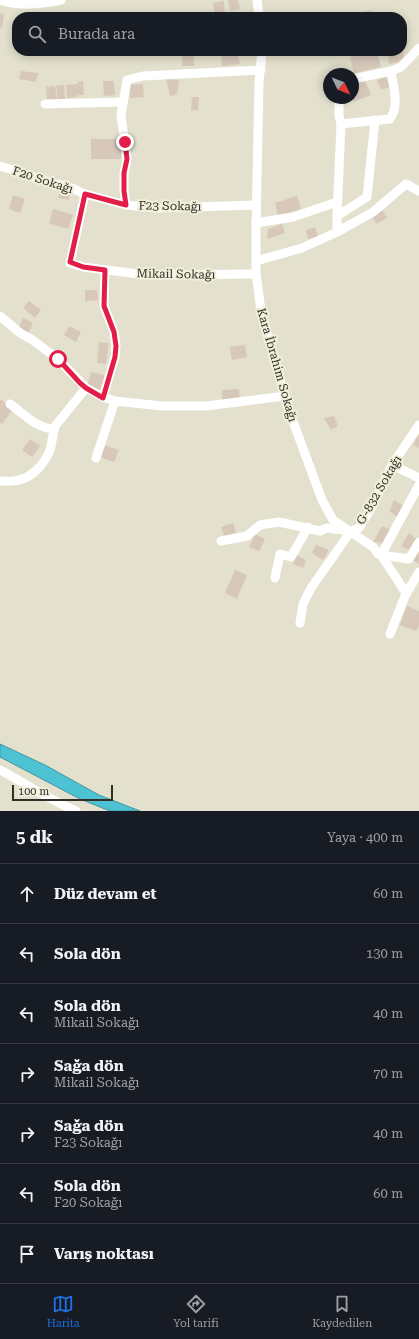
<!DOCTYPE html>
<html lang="tr">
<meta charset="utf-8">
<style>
:root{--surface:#171b24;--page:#20242c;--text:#f1f3f6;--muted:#9ea1a6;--line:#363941;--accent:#1a73e8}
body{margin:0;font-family:"Roboto Serif",serif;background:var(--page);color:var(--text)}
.compass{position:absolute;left:323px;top:68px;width:36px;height:36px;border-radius:50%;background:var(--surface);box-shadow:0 2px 10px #0003;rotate:133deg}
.scale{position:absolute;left:12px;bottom:10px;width:101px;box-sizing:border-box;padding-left:4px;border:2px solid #302f27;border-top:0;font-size:11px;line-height:14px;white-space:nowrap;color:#302f27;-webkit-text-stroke:3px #f1eeda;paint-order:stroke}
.stop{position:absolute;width:12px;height:12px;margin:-9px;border:3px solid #e11d48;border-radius:50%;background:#fff}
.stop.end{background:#e11d48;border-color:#fff;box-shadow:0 1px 4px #0008}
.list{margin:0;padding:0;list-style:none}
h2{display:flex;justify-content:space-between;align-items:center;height:52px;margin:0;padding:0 16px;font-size:17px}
h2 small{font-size:13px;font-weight:400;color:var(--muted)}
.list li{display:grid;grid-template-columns:26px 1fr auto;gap:12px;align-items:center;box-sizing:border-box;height:60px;padding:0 16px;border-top:1px solid var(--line)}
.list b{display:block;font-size:15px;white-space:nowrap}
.list p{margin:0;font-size:13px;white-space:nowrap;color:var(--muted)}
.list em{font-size:13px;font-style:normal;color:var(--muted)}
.icon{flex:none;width:22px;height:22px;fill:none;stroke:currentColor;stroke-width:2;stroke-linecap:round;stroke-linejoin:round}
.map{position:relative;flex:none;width:419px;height:811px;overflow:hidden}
.search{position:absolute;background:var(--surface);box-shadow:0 2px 10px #0003;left:12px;right:12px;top:12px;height:44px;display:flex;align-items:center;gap:10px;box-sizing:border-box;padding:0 14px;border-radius:16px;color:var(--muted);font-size:15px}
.sheet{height:472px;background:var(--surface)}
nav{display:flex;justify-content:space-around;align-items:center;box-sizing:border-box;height:56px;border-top:1px solid var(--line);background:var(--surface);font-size:11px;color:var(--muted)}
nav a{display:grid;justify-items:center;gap:2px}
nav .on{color:var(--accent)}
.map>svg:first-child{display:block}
.water{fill:#4cc2d3;stroke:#44969f}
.building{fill:#d7c8ba}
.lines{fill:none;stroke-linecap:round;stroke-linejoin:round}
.minor{stroke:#fff;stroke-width:9}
.route{stroke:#e11d48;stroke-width:5}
.labels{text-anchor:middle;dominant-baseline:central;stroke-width:4;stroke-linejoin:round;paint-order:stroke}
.street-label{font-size:12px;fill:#302f27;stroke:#f1eeda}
</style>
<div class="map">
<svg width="419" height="811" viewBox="0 0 419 811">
<rect width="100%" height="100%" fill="#e3e0cd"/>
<path class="water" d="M 0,744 L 45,765 L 99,795 L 140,811 L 110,811 L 80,799 L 0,757 Z"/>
<g class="building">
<path d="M 228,0 L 238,0 L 240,9 L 230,11 Z"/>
<path d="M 224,1 L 225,15 L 215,16 L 213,3 Z"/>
<path d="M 371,10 L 373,17 L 357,17 L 356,14 Z"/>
<path d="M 0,13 L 4,14 L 2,28 L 0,27 Z"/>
<path d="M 248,14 L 248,17 L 230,17 L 230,15 Z"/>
<path d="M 402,48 L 404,56 L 398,62 L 389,64 L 387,51 L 402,51 Z"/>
<path d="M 373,51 L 377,51 L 381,67 L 354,73 L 350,57 Z"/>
<rect x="182" y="53" width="12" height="13"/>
<path d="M 238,53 L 240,64 L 222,66 L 221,54 Z"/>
<path d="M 21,71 L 38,73 L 36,82 L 19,79 Z"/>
<path d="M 386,77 L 390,87 L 381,90 L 377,80 Z"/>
<path d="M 166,79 L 179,80 L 177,94 L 170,96 Z"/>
<path d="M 365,80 L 371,95 L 353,102 L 351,98 L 353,98 L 353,84 Z"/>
<path d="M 83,81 L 84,95 L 78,95 L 78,97 L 67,98 L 66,85 L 78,84 L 78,82 Z"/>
<path d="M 103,81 L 114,81 L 115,95 L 104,96 Z"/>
<path d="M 143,84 L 144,97 L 130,98 L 129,85 Z"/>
<path d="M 64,85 L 65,99 L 58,100 L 56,86 Z"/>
<path d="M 55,86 L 57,99 L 47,100 L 46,87 Z"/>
<path d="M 192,97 L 199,97 L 198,110 L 191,110 Z"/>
<rect x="91" y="139" width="30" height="20"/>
<path d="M 60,191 L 70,194 L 69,200 L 58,198 Z"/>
<path d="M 13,195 L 25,199 L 20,213 L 9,209 Z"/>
<path d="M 297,196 L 301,209 L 278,216 L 275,203 Z"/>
<path d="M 53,209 L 73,215 L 68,229 L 49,223 Z"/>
<path d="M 382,210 L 387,218 L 376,224 L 372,216 Z"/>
<path d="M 282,224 L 285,233 L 267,239 L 268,229 Z"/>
<path d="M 315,227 L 318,236 L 308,239 L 306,230 Z"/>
<path d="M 85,290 L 97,290 L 98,300 L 85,301 Z"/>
<path d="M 29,301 L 41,310 L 35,318 L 23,308 Z"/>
<path d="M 23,318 L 33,323 L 28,334 L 18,328 Z"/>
<path d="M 69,326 L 81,332 L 76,342 L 64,335 Z"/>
<path d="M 99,342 L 109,343 L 106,364 L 97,363 Z"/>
<path d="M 245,345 L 247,357 L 232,360 L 230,347 Z"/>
<path d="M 91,372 L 105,375 L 102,391 L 87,388 Z"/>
<path d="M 239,389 L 240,401 L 222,402 L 222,390 Z"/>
<path d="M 0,399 L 13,409 L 2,424 L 0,422 Z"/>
<path d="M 334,416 L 338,426 L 331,430 L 324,418 Z"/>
<path d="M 419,434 L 419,448 L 413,445 Z"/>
<path d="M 30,439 L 40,446 L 32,457 L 22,450 Z"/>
<path d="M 104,445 L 119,450 L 114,462 L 99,457 Z"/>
<path d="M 394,500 L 404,506 L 397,517 L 389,511 Z"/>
<path d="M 233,523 L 236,533 L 224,536 L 221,527 Z"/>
<path d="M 382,526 L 391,530 L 385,543 L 373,542 Z"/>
<path d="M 409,533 L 417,539 L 409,550 L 401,546 Z"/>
<path d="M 255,534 L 265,539 L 259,551 L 249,547 Z"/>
<path d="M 316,545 L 329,550 L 323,560 L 312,553 Z"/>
<path d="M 419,547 L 419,564 L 412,560 Z"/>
<path d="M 296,555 L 306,560 L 303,568 L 293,564 Z"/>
<path d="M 235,570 L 247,575 L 237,599 L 225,593 Z"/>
<path d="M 407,606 L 419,611 L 419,626 L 416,631 L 400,625 Z"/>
</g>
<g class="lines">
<g class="minor">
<path d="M 0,0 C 21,7 40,4 61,0"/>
<path d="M 257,0 L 259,17"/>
<path d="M 262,51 L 259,82 L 256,230 L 256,273 L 261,311 L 287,405 L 322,500 L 333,520 L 373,547 L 378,554 L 381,555 L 406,593"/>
<path d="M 353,79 L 391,71 L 401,67 L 419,48"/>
<path d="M 339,98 L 339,116 L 341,124 L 390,119 C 400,105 393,86 391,71"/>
<path d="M 45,104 L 123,102"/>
<path d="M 0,166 L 46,181 L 72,188 L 85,194 L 126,205 L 156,208 L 256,205"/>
<path d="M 85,194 L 70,263 L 83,267 L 147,275 L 256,274"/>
<path d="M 126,205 L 124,191 L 124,173 L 127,159 L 121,115 L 127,80 L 143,76 L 261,70"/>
<path d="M 337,216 L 341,124"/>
<path d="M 256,223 L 293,217 L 337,202"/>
<path d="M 337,232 L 337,216 L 367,197 L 375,120"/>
<path d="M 256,261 L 302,248 L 337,232 L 373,212 L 406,184 L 419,191"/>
<path d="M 0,316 L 20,333 L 31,339 L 58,359 L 86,388 L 103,397 L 115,401 L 162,406 L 206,406 L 285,396"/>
<path d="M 103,397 L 115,357 L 116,346 L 114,332 L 104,306 L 105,270"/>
<path d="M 10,404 C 23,413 37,429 54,429"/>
<path d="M 96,458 L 115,401"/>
<path d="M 392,465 L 419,478"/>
<path d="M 0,481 C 6,481 13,482 19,480 C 33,477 45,463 50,450 C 53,441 52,433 56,425 L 86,388"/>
<path d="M 419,485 L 381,555 L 409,559 L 419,542"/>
<path d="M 221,541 L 247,536 L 260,525 L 279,522 L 320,531 L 327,528 L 351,531 L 359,528 L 372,507 L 392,465 L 419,425"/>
<path d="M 275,578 L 280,554 L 291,557 L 308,527"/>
<path d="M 300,623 L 303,604 L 311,588 L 351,531"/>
<path d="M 390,634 L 405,596 L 419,572"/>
<path d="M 0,770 C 26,784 50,800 76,811"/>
</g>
</g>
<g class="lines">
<path class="route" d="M 58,359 L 80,383 L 86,388 L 103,398 L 115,357 L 116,346 L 114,332 L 104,306 L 105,270 L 83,267 L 70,262 L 85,194 L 126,205 L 124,191 L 124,173 L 127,159 L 125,142"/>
</g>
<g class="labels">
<g class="street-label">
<text transform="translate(43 180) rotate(18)">F20 Sokağı</text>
<text transform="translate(170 206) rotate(1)">F23 Sokağı</text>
<text transform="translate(176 274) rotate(1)">Mikail Sokağı</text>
<text transform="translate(277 365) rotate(74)">Kara İbrahim Sokağı</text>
<text transform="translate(379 490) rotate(-60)">G-832 Sokağı</text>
</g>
</g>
</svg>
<svg class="compass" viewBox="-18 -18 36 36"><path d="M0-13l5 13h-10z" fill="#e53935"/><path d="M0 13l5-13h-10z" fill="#9ea1a6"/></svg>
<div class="scale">100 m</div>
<div class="stop" style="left:58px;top:359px"></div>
<div class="stop end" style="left:125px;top:142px"></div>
<div class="search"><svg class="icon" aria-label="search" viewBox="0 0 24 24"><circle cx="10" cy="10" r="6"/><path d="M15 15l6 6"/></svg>Burada ara</div>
</div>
<section class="sheet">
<h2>5 dk<small>Yaya · 400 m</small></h2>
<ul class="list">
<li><svg class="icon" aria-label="ahead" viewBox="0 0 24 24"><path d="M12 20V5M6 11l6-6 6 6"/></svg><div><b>Düz devam et</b></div><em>60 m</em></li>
<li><svg class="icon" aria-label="left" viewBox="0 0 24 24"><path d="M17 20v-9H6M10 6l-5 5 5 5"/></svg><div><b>Sola dön</b></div><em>130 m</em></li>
<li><svg class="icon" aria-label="left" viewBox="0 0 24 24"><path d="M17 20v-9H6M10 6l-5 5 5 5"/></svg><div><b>Sola dön</b><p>Mikail Sokağı</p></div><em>40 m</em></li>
<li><svg class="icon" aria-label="right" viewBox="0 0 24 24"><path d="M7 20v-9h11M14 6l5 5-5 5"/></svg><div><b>Sağa dön</b><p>Mikail Sokağı</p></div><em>70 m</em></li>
<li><svg class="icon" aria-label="right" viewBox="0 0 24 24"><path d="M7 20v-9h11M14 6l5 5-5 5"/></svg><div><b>Sağa dön</b><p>F23 Sokağı</p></div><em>40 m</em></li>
<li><svg class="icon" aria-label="left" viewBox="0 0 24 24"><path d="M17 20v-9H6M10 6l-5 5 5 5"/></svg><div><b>Sola dön</b><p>F20 Sokağı</p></div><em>60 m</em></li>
<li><svg class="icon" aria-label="arrive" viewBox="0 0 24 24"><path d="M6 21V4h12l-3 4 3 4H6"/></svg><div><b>Varış noktası</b></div></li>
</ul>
</section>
<nav>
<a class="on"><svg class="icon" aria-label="map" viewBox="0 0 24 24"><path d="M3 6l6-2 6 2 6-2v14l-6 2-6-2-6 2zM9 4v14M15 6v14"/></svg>Harita</a>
<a><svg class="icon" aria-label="directions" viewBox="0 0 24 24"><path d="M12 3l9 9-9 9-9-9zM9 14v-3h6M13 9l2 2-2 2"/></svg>Yol tarifi</a>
<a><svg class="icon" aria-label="saved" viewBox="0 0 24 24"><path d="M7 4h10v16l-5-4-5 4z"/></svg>Kaydedilen</a>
</nav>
